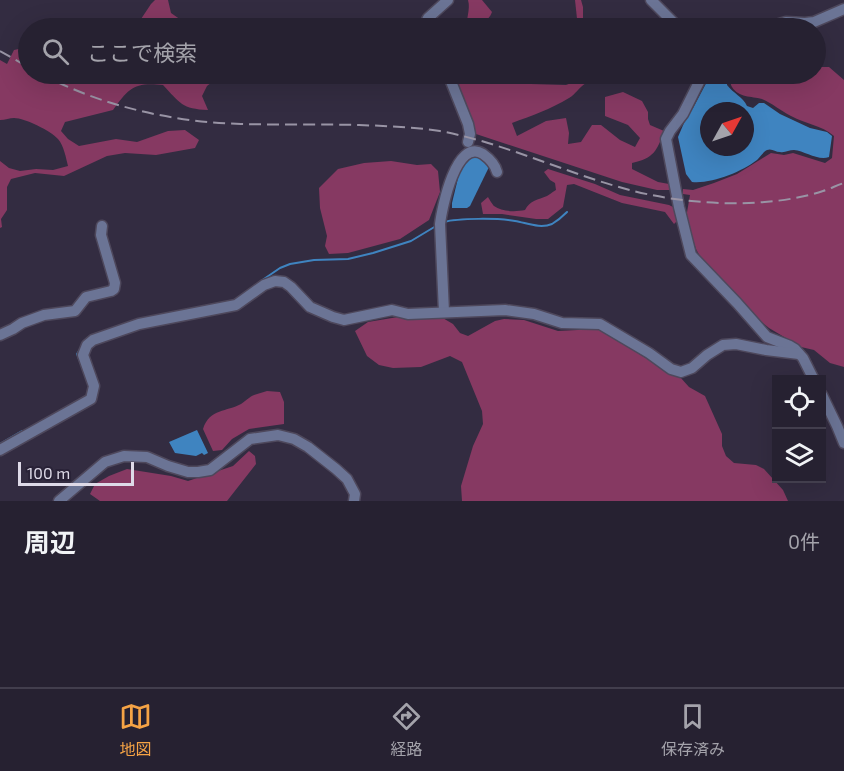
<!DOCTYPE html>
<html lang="ja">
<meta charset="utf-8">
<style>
:root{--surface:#262131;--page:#2e2939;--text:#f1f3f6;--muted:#a4a3ab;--line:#423e4d;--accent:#f5a345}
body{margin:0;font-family:"Exo 2","Noto Sans JP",sans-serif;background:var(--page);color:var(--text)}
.controls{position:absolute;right:18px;bottom:18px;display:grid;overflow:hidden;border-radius:0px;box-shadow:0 6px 24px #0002}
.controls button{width:54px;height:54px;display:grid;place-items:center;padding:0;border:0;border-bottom:2px solid var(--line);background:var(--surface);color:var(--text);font:30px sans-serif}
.compass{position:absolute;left:700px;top:102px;width:54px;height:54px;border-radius:50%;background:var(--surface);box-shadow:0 6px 24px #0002;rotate:50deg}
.scale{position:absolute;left:18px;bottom:15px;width:116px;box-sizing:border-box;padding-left:6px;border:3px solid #dedae8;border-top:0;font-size:16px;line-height:21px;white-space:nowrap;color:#dedae8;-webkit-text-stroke:4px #292237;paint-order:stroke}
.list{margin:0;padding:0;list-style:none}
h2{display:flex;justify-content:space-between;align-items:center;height:78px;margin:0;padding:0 24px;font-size:26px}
h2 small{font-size:20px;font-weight:400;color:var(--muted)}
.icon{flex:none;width:33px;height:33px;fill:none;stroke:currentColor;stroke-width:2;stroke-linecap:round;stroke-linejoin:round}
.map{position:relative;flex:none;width:844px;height:501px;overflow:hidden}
.search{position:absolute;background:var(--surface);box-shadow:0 6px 24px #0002;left:18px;right:18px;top:18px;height:66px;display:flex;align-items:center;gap:15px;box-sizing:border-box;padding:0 21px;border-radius:33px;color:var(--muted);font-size:22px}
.sheet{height:186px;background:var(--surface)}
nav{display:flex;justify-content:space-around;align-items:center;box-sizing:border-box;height:84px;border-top:2px solid var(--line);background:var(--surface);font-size:16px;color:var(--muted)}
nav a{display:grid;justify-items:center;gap:3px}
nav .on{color:var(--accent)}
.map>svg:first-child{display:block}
.forest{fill:#863962}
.water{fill:#3f84c0;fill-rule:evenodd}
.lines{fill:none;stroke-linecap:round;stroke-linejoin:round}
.stream{stroke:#3f84c0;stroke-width:2}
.minor-casing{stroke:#4e485c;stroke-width:13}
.minor{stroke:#6b7495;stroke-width:10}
.rail{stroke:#9994a5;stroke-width:2;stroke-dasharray:12 6;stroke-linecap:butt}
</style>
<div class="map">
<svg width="844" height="501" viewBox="0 0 844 501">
<rect width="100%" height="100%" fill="#332c41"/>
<g class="forest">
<path d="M 155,0 L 168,0 L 171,13 L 181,20 L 202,19 L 213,28 L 135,28 L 151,4 Z"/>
<path d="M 468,0 L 482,0 L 492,12 C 489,21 477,29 468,28 C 465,19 471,10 468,0 Z"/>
<path d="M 575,0 L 581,0 L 583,7 L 583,28 L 578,28 Z"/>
<path d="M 28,47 L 28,74 L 221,74 L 220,76 L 207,86 L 202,96 L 208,110 C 182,109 180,103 163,85 C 134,82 129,88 113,110 L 65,122 L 61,131 L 68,139 L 79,146 L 116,139 L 137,142 L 168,131 L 185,130 L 199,140 L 195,148 L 156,155 L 125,153 L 107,156 L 64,176 L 35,173 L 11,179 L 7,187 L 7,210 L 1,219 L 2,227 L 0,228 L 0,161 L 9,168 L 20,171 L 36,169 L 53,170 L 68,166 C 66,158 64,146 58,139 C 51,131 25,118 14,118 C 10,118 5,120 0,120 L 0,60 L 7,64 L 14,50 Z"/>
<path d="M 821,67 L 829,67 L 844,80 L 844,367 L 830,363 L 814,350 L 801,347 L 769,328 L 743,307 L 703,262 L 696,249 L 686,218 L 690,195 L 683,194 L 683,189 L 693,190 L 714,183 L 737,174 L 771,153 L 784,155 L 793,153 L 825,163 L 832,158 L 834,136 C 821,125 806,124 791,116 C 781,111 772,103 762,99 C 751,96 739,98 732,87 C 729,82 732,78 734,74 L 789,74 C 798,80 798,75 807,74 C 810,73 813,74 816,74 L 816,69 Z"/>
<path d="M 452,74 L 498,74 L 506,78 L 531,84 L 566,85 L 579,80 L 583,77 L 583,74 L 588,74 L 586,83 C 578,88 576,94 569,98 C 551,109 531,116 512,123 L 517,136 L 546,121 L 566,118 L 569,133 L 568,144 L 581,142 L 592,125 L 601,125 L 620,140 L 635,147 L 640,138 L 628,125 L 605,116 L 605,97 L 623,92 L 642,101 L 648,112 L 648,119 L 650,125 L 664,131 C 657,151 654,158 632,163 L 632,169 L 658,182 L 669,184 L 669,190 L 657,190 L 622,182 L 476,134 L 472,131 Z"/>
<path d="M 391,161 L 417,165 L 431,164 L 438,171 L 440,192 L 429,220 L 400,239 L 348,253 L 329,254 L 325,246 L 327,236 L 320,208 L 319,188 L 338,169 L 364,163 Z"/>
<path d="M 548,169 L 595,184 L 620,195 L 669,205 L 675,208 L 678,220 L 674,224 L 665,212 L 622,203 L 574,184 L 567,185 L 563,207 L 548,219 L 536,219 L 502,214 L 483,214 L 481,203 L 488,197 C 489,199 493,205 494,206 C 502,212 516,212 525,210 C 530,200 538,200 547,196 C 549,195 554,191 556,190 L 555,183 L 550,180 L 544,172 Z"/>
<path d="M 398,317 L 407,320 L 441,317 L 453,324 L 460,333 L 468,336 L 495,321 L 504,319 L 524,320 L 558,331 L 597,329 L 611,336 L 644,357 L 680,377 L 689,387 L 705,396 L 722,434 L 722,446 L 726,456 L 734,463 L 756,465 L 764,469 L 783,490 L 788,501 L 462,501 L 461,486 L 473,446 L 483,424 L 482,411 L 462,362 L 450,356 L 421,367 L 393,368 L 379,365 L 367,356 L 355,331 L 368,322 Z"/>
<path d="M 267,391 L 280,392 L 284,402 L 284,424 L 249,429 L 232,439 L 222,450 L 213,451 L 203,429 C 210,408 227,412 241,404 C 244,402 246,400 249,398 C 254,394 261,393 267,391 Z"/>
<path d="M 249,451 L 255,456 L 256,464 L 227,501 L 100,501 L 90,494 L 95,484 L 109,476 L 127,469 L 171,476 L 188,481 L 233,466 Z"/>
</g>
<g class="water">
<path d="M 711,74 L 731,74 L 727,80 L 727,85 C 733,93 743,97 747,106 L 753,108 L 759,103 L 764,103 L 780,114 L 810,128 L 827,132 L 832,136 L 829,157 C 818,161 805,151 794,150 C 789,150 785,153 780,152 C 775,152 772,148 767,150 C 763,152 760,157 757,160 C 741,172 712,184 692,182 L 686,174 L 678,137 L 687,116 L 693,108 ZM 709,111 L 745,111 L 745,147 L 709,147 Z"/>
<path d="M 478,157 L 483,159 L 489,167 L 470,206 L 467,208 L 452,208 L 452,203 L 460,170 L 468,159 Z"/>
<path d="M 197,430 L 208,453 L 204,455 L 202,453 L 196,456 L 175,453 L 169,442 Z"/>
</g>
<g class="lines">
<g class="stream">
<path d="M 444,222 C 458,218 499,218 515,221 C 527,223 540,229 552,224 C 557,221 563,216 567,212"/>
<path d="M 261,281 L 280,268 L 290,264 L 314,260 L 348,259 L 373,253 L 411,241 L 436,226"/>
<path d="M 81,348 L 77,354 L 81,364"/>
<path d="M 0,444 L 22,431"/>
</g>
<g class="minor-casing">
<g id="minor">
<path d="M 651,0 L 679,28"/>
<path d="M 427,28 L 426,22 L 428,18 L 448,0"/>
<path d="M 766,28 L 786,22 L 805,23 L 814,22 L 844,9"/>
<path d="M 448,74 L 468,124 L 470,134 L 468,142"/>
<path d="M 703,74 L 683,114 L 670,131 L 666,139 L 679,207 L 691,255 L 737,303 L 767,337 L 790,346 L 795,349 L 803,358 L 814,380"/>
<path d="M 444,312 L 440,224 C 442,208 456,137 483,154 C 490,159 495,164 497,172"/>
<path d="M 0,335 L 13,329 L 22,323 L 44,315 L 75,311 L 86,297 L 111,291 L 114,289 L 115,283 L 101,235 L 102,226"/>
<path d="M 822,395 L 837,426 L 844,443"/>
<path d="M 0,450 L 91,399 L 94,386 L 83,355 L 87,345 L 93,340 L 139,324 L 236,305 L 264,285 L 275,281 L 284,282 L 291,287 L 310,307 L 333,317 L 344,320 L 392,310 L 408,314 L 505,310 L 534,314 L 562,323 L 600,324 L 649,353 L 671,369 L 681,372 L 692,368 L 707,355 L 723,345 L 736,344 L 766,350 L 799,354"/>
<path d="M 59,501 L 105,462 L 124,456 L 147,457 L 168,466 L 188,472 L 198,472 L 210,470 L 250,439 L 278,435 L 294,439 L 308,447 L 336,469 L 347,479 L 355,494 L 354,501"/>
</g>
</g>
<use href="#minor" class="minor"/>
<g class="rail">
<path d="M 0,51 L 28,67"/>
<path d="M 41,74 C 102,106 171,122 241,124 C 280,125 320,124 359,125 C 386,126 413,127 440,131 C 504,143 563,172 626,189 C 684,205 765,210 823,191 C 830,189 837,185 844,183"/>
</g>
</g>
</svg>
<div class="controls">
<button><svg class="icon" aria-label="locate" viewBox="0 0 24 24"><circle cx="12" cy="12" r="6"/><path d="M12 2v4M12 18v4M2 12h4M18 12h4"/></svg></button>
<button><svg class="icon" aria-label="layers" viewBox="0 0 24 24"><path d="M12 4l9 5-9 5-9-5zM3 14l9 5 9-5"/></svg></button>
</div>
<svg class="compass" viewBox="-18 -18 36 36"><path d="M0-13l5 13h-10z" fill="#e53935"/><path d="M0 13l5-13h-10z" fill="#a4a3ab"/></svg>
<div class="scale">100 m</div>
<div class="search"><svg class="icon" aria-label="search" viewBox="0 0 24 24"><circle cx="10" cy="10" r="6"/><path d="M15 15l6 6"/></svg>ここで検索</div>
</div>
<section class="sheet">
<h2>周辺<small>0件</small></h2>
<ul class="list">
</ul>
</section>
<nav>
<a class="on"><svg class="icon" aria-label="map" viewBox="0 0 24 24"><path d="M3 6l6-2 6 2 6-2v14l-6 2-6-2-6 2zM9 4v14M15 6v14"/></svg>地図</a>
<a><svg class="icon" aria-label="directions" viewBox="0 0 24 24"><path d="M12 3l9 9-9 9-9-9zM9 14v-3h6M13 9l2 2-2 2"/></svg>経路</a>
<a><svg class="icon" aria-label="saved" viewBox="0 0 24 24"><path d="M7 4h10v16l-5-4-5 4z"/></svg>保存済み</a>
</nav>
